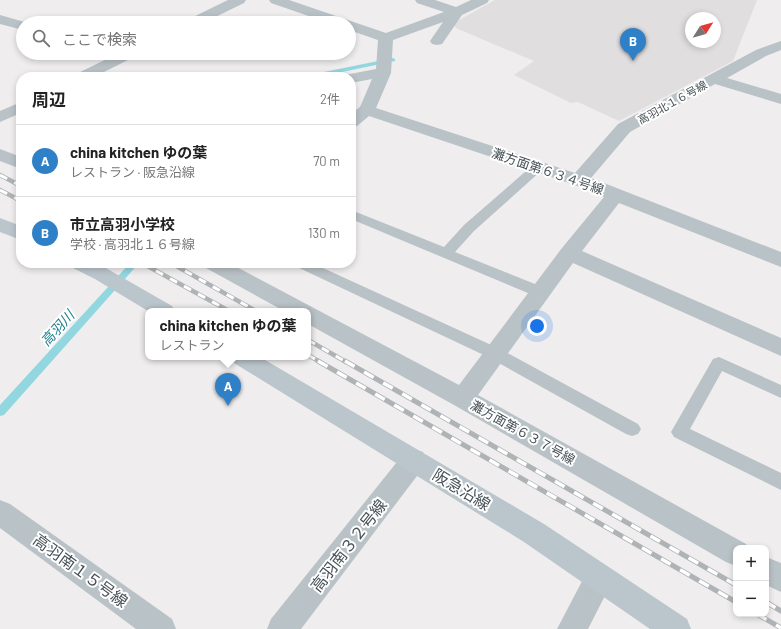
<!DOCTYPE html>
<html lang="ja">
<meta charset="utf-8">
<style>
:root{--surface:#fff;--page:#f2f2f2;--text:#222;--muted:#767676;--line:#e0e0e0;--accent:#2f80c7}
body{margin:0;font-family:Barlow,"Noto Sans JP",sans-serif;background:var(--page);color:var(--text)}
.controls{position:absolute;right:12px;bottom:12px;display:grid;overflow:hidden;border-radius:8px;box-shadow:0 2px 6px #0003}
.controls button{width:36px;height:36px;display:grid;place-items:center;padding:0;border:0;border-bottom:1px solid var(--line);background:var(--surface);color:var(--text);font:20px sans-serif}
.compass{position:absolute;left:685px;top:12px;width:36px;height:36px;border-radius:50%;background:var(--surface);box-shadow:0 2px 6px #0003;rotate:53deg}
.you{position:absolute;left:537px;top:326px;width:14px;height:14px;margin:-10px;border:3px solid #fff;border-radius:50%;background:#1a73e8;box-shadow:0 0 0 6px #1a73e833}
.badge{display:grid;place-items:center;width:26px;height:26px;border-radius:50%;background:var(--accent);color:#fff;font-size:13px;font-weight:700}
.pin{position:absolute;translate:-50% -33px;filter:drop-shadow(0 1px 2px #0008)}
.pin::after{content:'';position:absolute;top:21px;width:14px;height:12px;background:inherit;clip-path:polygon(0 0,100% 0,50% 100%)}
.popup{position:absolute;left:145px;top:308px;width:166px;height:52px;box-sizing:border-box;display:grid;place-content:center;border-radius:8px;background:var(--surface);filter:drop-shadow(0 1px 3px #0005);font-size:13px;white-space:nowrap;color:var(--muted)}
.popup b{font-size:15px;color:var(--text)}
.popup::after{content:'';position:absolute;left:50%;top:100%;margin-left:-8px;border:8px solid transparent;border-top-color:var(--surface)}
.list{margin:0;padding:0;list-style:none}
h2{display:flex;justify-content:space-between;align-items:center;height:52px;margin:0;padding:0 16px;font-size:17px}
h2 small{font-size:13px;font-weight:400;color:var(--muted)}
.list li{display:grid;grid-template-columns:26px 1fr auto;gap:12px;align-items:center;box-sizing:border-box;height:72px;padding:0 16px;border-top:1px solid var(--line)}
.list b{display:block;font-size:15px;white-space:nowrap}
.list p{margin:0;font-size:13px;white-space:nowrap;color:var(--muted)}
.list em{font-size:13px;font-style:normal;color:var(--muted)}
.icon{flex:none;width:22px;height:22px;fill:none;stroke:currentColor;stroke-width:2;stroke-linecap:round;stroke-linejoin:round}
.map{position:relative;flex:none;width:781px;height:629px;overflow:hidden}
.search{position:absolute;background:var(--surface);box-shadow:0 2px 6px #0003;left:16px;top:16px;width:340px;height:44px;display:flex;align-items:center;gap:10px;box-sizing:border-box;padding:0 14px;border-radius:22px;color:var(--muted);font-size:15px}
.panel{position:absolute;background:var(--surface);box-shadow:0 2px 6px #0003;left:16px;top:72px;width:340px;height:196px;border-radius:16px}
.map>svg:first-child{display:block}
.education{fill:#e0dede;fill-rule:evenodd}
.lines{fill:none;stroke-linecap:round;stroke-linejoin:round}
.stream{fill:#92d7e0;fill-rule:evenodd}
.lane{fill:#b9c2c7;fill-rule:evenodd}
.street{fill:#b9c2c7;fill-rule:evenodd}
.secondary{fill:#bac5cc;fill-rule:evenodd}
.rail-far1-casing{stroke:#afb3b6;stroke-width:4.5}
.rail-casing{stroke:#afb3b6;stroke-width:5}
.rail-far1{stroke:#fff;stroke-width:3;stroke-dasharray:8;stroke-linecap:butt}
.rail{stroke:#fff;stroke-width:3.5;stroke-dasharray:11;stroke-linecap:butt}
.labels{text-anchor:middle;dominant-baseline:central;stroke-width:4;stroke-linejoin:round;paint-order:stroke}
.far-street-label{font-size:11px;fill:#475157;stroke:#fff}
.street-label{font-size:13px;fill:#475157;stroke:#fff}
.water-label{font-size:14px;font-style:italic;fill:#1c818d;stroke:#fff}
.near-street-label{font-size:16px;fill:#475157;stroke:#fff}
</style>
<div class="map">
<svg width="781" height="629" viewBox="0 0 781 629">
<rect width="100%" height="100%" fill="#efeded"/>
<path class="education" d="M 495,0 L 757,0 L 733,61 L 619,121 L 578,102 L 571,103 L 514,75 L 534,61 L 458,29 L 452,24 ZM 691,18 L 715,18 L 715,42 L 691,42 Z"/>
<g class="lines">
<g class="stream">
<path d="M 393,58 L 395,59 L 395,61 L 318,77 L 306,77 L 309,75 Z"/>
<path d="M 130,263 L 139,263 L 4,415 L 0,416 L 0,405 Z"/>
</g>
<g class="lane">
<path d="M 538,163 L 542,164 L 544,167 L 542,170 L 474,231 L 455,252 L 545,288 L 547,292 L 545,296 L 540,297 L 535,296 L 351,219 L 351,210 L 444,247 L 464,225 L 534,164 Z"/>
<path d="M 293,263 L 312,263 L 500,349 L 638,424 L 641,429 L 638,434 L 632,436 L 626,434 L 488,357 L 295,266 Z"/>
<path d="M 719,357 L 781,385 L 781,398 L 722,371 L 690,429 L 781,473 L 781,490 L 674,437 L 671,432 L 713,359 Z"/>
</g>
<g class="street">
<path d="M 228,0 L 246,0 L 244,3 L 203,23 L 185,23 L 187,20 Z"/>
<path d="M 269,0 L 289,0 L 386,33 L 444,12 L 417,3 L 415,0 L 435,0 L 456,7 L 471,0 L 489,0 L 487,3 L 462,15 L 442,44 L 437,45 L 432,44 L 430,41 L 443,22 L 393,40 L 391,73 L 376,108 L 575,173 L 618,124 L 756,50 L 781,41 L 781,50 L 766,56 L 727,78 L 781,94 L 781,104 L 715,84 L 630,132 L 591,178 L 781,252 L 781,267 L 619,203 L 582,251 L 781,338 L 781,356 L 573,263 L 478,395 L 746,544 L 748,548 L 736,548 L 736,566 L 726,562 L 454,405 L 308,324 L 308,311 L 284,311 L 206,268 L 203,263 L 229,263 L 459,385 L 562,248 L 604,197 L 572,184 L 369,116 L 357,126 L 351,127 L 351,114 L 360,107 L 372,79 L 351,83 L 351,77 L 344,77 L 345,75 L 376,69 L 378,40 L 349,30 L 349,23 L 329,23 L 271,3 Z"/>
<path d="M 0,15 L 28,23 L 23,23 L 23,30 L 0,24 Z"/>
<path d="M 119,53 L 139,53 L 136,56 L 94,77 L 74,77 L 76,74 Z"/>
<path d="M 21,102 L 21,113 L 0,122 L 0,111 Z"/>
<path d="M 0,149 L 21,157 L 21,169 L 0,161 Z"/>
<path d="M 414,449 L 423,452 L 427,460 L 423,468 L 301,629 L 267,629 L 271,619 L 405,452 Z"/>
<path d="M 0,500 L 10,504 L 172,619 L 176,629 L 136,629 L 0,528 Z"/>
<path d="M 766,557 L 781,563 L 781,592 L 766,585 Z"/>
<path d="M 599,564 L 609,568 L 614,578 L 588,629 L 557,629 L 589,568 Z"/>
</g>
<g class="secondary">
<path d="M 0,218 L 21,226 L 21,240 L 0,232 Z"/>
<path d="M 70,263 L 97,263 L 172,306 L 175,311 L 148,311 L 95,279 L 73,268 Z"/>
<path d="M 230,357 L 260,357 L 544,524 L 687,619 L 691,629 L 650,629 L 524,542 L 234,363 Z"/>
</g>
<g class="rail-far1-casing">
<g id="rail-far1">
<path d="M 0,175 L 21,186"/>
<path d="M 0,190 L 21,201"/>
<path d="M 142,263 L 229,311"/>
<path d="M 171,263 L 256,311"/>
<path d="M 308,340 L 346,362"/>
<path d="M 308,355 L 320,362"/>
</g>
</g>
<g class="rail-casing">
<g id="rail">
<path d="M 318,361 L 736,602"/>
<path d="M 345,361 L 736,585"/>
<path d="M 766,602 L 781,611"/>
<path d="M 757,614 L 781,628"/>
</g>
</g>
<use href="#rail-far1" class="rail-far1"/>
<use href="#rail" class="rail"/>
</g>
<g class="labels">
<g class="far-street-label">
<text transform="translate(672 102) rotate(-29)">高羽北１６号線</text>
</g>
<g class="street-label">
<text transform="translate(548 171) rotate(19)">灘方面第６３４号線</text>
<text transform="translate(523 432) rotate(29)">灘方面第６３７号線</text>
</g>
<g class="water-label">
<text transform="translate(57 328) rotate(-48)">高羽川</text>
</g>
<g class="near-street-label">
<text transform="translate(462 489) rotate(31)">阪急沿線</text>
<text transform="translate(348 545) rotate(-52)">高羽南３２号線</text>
<text transform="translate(81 570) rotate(36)">高羽南１５号線</text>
</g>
</g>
</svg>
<div class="controls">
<button>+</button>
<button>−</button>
</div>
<svg class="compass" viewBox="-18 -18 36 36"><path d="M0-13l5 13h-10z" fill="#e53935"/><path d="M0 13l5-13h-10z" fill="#767676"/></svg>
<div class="you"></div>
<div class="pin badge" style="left:228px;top:406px">A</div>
<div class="popup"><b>china kitchen ゆの葉</b>レストラン</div>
<div class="pin badge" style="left:633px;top:61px">B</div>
<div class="search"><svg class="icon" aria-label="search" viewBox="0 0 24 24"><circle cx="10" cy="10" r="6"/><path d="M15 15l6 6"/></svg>ここで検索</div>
<section class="panel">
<h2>周辺<small>2件</small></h2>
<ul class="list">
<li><span class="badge">A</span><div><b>china kitchen ゆの葉</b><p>レストラン · 阪急沿線</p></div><em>70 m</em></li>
<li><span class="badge">B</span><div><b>市立高羽小学校</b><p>学校 · 高羽北１６号線</p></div><em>130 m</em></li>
</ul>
</section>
</div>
